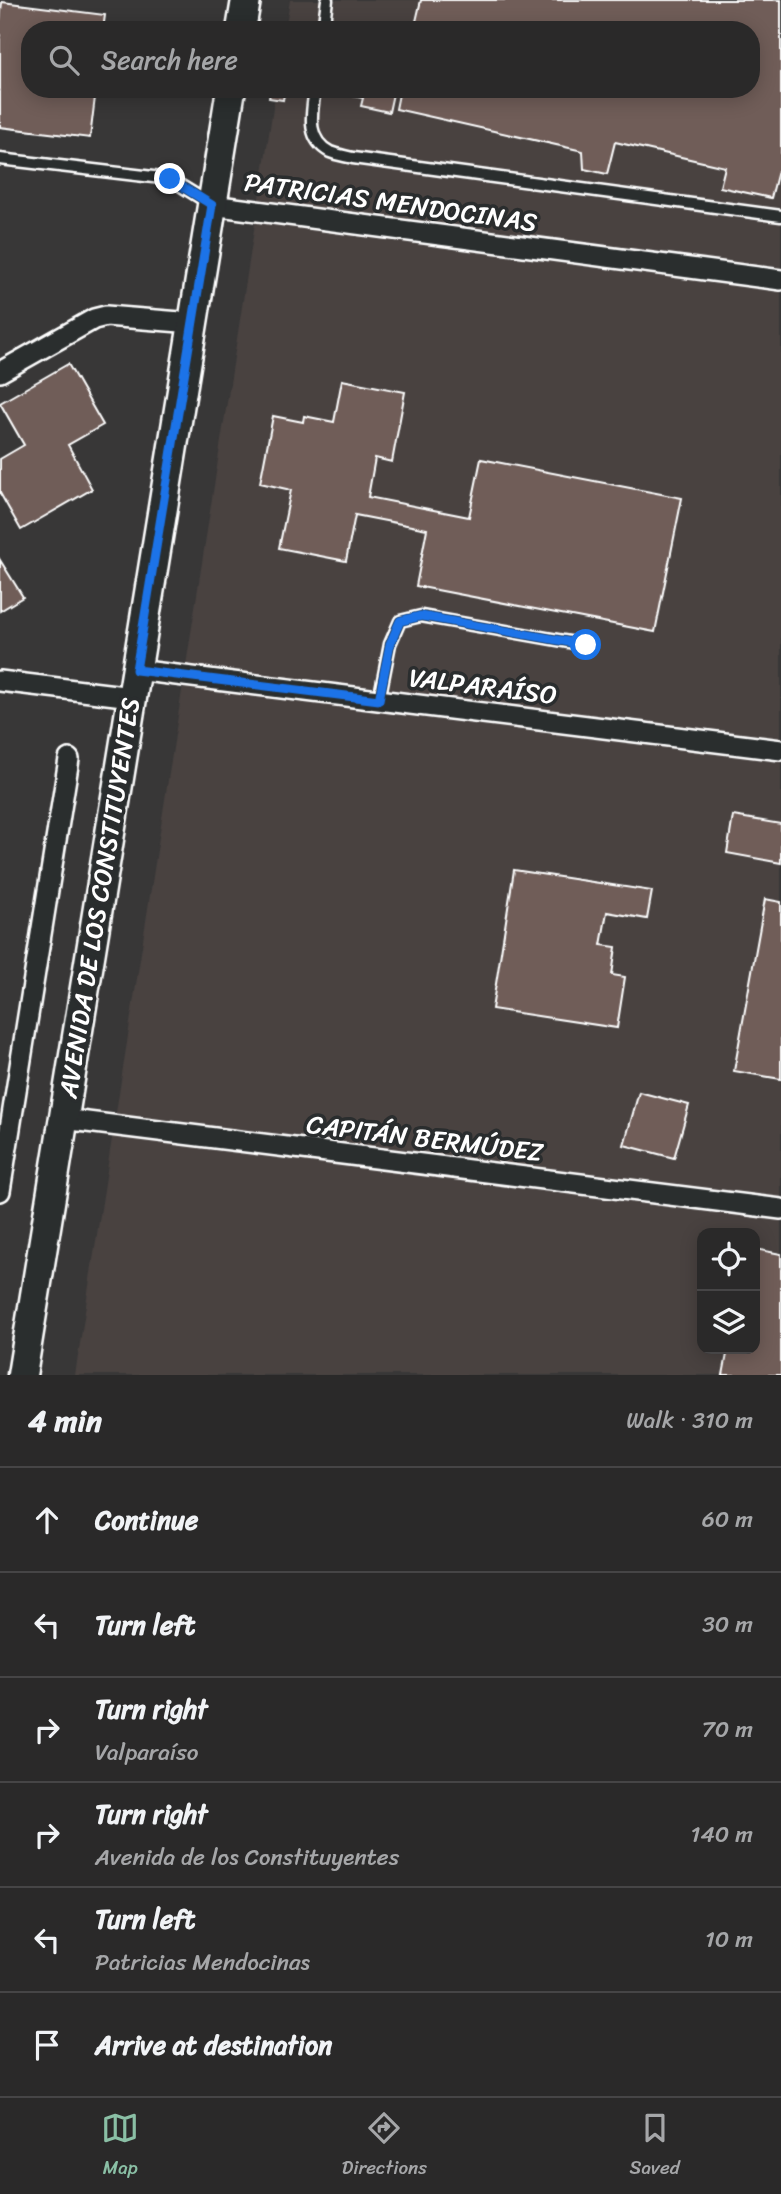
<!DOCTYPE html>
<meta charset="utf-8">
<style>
:root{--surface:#2a2929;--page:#363535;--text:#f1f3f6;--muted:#a5a6a8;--line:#464546;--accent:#8abfa5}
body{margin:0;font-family:Sriracha,sans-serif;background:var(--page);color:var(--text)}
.controls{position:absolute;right:21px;bottom:21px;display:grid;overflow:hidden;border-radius:14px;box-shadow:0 4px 18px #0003}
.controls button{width:63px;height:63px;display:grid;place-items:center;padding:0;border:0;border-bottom:2px solid var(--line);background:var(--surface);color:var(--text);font:35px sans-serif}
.stop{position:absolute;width:21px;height:21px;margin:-16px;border:5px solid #1a73e8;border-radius:50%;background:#fff}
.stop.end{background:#1a73e8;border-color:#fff;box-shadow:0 2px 7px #0008}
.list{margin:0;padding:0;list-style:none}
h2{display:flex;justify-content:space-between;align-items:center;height:91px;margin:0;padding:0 28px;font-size:30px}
h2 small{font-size:23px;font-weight:400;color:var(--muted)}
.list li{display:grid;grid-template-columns:46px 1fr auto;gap:21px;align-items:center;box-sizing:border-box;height:105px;padding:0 28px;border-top:2px solid var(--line)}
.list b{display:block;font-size:26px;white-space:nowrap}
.list p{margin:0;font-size:23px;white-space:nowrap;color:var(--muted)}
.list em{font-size:23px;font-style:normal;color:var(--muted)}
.icon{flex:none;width:38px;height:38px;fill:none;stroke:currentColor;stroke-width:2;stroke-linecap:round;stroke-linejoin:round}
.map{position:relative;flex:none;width:781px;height:1375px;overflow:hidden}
.search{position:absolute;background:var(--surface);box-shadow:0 4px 18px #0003;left:21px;right:21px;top:21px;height:77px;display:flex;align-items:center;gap:18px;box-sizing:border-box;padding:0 24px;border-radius:28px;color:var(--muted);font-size:26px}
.sheet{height:721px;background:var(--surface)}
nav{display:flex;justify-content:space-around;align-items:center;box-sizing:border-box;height:98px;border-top:2px solid var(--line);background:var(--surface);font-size:19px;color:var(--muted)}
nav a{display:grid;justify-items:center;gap:4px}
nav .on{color:var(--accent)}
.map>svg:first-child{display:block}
.built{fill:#484241;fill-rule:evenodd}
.building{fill:#6f5d59;stroke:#fff;stroke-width:2}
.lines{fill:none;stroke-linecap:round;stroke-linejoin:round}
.lane-casing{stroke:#fff;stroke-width:15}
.street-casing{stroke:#fff;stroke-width:24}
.secondary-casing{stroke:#fff;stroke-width:33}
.lane{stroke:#2a2d2e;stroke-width:10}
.street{stroke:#2a2d2e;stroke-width:19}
.secondary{stroke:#2a2d2e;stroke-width:28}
.route{stroke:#1a73e8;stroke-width:9}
.labels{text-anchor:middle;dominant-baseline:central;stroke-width:7;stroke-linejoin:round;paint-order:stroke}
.street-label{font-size:26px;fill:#fff;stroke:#2a2d2e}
</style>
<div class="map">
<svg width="781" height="1375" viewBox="0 0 781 1375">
<rect width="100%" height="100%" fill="#383737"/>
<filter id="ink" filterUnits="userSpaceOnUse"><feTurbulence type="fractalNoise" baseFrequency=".0143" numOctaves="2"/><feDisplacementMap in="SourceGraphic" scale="14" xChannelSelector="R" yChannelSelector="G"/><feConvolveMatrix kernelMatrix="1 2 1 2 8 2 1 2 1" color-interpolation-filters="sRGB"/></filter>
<g filter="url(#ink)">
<path class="built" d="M 290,0 L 781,0 L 781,1375 L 75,1375 L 276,89 L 751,89 L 751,30 L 285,30 ZM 702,1233 L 755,1233 L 755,1349 L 702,1349 Z"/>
<g class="building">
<path d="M 421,0 L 781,0 L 781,171 L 778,171 L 771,198 L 720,187 L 725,167 L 615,142 L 607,174 L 584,169 L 583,151 L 396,109 L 400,89 L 751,89 L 751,30 L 414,30 Z"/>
<path d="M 2,2 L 105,15 L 103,30 L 30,30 L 30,89 L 96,89 L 90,138 L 0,127 L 0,21 Z"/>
<path d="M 271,89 L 285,89 L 283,100 L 269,98 Z"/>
<path d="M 343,89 L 394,89 L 389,112 L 361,106 L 363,98 L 342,94 Z"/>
<path d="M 68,364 L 103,425 L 68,445 L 92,489 L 21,530 L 0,493 L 0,459 L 24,445 L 0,403 Z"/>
<path d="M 342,380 L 405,392 L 392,462 L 375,458 L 368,497 L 469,517 L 481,459 L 682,498 L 655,632 L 416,586 L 427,529 L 355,515 L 346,561 L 279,548 L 291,490 L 260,483 L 273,416 L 303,422 L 304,416 L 334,422 Z"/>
<path d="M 0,560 L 23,597 L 0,611 Z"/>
<path d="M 733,816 L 781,824 L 781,863 L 727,853 Z"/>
<path d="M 514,870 L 652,891 L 647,919 L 607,912 L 601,945 L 616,947 L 612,975 L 625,977 L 617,1028 L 492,1009 Z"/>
<path d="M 765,899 L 781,902 L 781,1079 L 734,1071 Z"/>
<path d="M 639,1092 L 689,1105 L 674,1158 L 624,1145 Z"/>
<path d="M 755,1249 L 781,1254 L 781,1375 L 723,1375 L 728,1349 L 755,1349 Z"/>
</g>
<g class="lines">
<g class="lane-casing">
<g id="lane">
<path d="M 323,30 L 327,0"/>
<path d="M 315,89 C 312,112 305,139 330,152 C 337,155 346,156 353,158 L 781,216"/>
<path d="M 0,159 L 170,179 L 209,203"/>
<path d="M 379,700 L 390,644 L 400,621 L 421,616 L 586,645"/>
</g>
</g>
<g class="street-casing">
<g id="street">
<path d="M 212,205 L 781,280"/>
<path d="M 0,372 L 94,319 L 106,316 L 193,323"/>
<path d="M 136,670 L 781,750"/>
<path d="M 0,681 L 132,697"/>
<path d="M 63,1119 L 781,1209"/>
<path d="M 0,1191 L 69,759"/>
</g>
</g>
<g class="secondary-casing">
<g id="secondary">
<path d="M 241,30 L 246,0"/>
<path d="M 22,1375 L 231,89"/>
</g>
</g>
<use href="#lane" class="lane"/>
<use href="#street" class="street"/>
<use href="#secondary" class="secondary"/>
</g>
</g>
<g class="lines" filter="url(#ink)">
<path class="route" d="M 170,179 L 212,205 L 136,670 L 379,700 L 390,644 L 400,621 L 421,616 L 586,645"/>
</g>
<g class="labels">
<g class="street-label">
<text transform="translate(391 202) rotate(8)">PATRICIAS MENDOCINAS</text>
<text transform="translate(483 686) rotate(7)">VALPARAÍSO</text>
<text transform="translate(99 898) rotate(-81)">AVENIDA DE LOS CONSTITUYENTES</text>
<text transform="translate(425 1138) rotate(7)">CAPITÁN BERMÚDEZ</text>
</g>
</g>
</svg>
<div class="controls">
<button><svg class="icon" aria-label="locate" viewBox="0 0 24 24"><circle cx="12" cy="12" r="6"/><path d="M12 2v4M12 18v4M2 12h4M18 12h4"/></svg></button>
<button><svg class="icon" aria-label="layers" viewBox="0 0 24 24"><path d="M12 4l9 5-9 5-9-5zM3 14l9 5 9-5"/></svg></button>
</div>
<div class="stop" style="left:586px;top:645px"></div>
<div class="stop end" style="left:170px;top:179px"></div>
<div class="search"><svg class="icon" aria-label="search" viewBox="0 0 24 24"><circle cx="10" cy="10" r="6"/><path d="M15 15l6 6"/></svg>Search here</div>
</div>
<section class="sheet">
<h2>4 min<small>Walk · 310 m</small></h2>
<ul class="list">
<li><svg class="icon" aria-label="ahead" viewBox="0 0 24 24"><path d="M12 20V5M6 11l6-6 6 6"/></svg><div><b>Continue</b></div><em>60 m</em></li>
<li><svg class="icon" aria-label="left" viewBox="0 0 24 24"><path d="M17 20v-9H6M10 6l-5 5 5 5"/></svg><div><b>Turn left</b></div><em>30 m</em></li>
<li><svg class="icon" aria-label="right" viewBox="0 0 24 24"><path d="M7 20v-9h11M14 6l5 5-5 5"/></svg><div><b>Turn right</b><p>Valparaíso</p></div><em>70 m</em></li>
<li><svg class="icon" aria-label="right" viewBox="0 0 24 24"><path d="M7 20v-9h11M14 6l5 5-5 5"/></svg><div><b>Turn right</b><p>Avenida de los Constituyentes</p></div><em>140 m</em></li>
<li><svg class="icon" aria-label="left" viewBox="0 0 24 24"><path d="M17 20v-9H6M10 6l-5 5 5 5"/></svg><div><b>Turn left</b><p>Patricias Mendocinas</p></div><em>10 m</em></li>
<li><svg class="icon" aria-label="arrive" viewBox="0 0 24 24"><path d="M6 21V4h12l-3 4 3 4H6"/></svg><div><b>Arrive at destination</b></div></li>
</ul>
</section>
<nav>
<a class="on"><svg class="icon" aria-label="map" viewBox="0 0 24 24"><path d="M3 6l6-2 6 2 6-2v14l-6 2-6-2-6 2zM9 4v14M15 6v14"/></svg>Map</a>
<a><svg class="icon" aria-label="directions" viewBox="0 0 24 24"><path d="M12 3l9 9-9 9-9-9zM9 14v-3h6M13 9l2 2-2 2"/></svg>Directions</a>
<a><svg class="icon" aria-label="saved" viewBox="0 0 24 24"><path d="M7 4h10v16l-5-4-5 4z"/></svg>Saved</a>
</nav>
